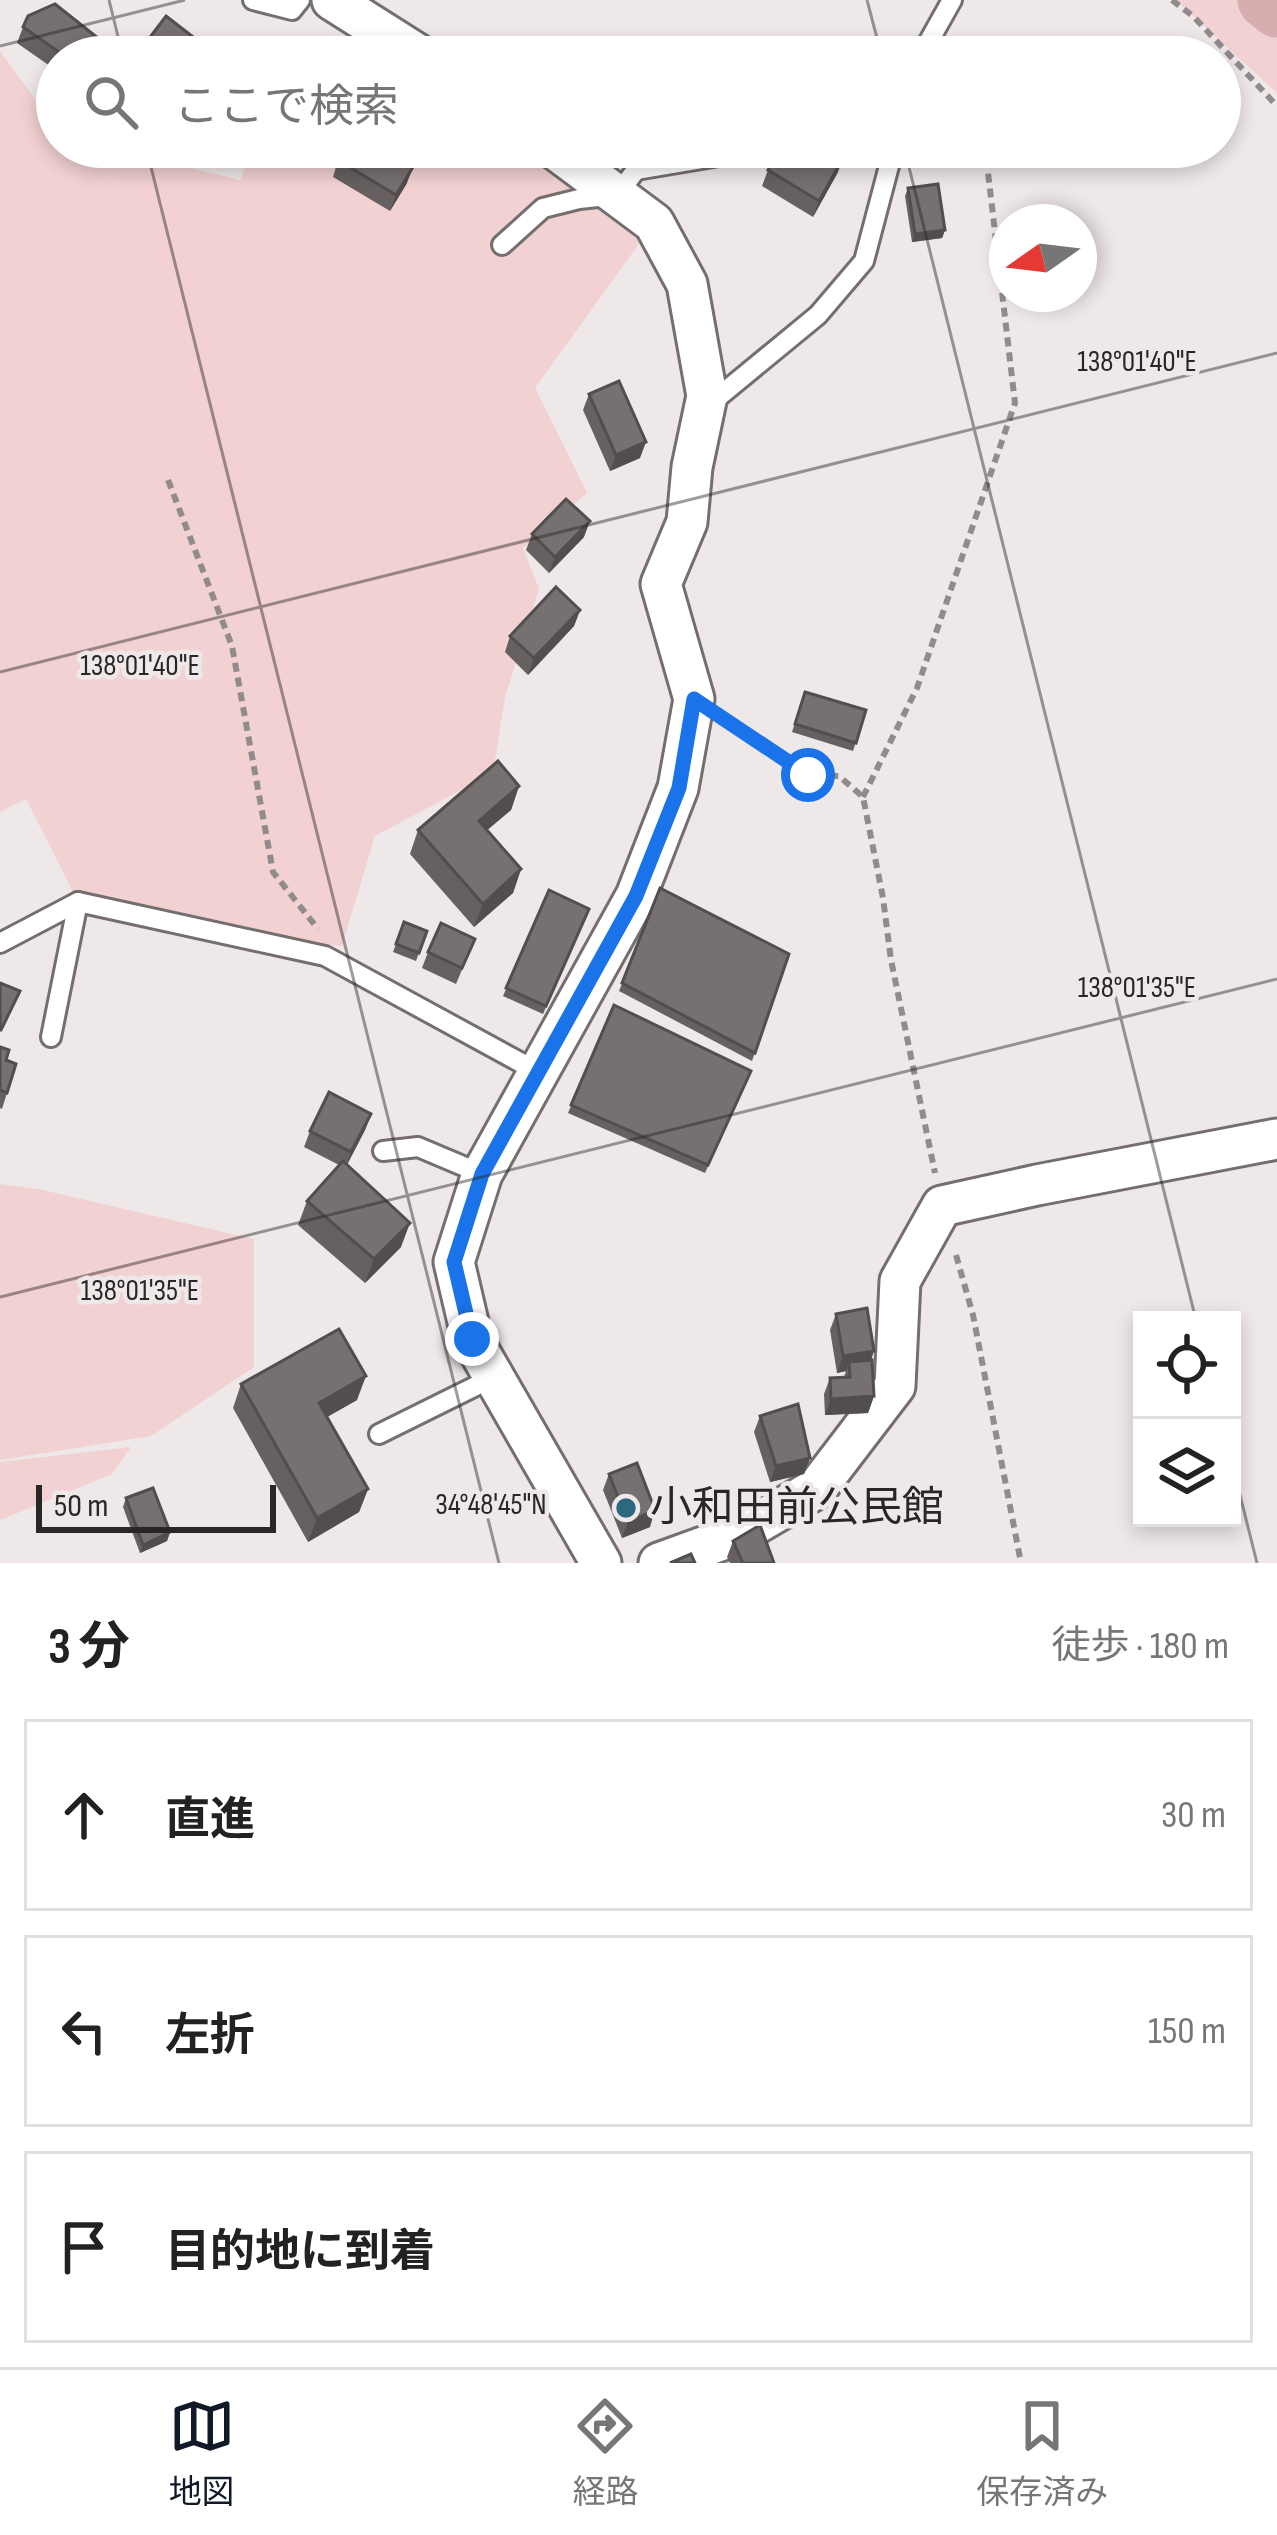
<!DOCTYPE html>
<html lang="ja">
<meta charset="utf-8">
<style>
:root{--surface:#fff;--page:#f6f6f6;--text:#222;--muted:#767676;--line:#e0e0e0;--accent:#111827}
body{margin:0;font-family:"Sofia Sans Condensed","Noto Sans JP",sans-serif;background:var(--page);color:var(--text)}
.controls{position:absolute;right:36px;bottom:36px;display:grid;overflow:hidden;border-radius:0px;box-shadow:0 6px 18px #0003}
.controls button{width:108px;height:108px;display:grid;place-items:center;padding:0;border:0;border-bottom:3px solid var(--line);background:var(--surface);color:var(--text);font:60px sans-serif}
.compass{position:absolute;left:989px;top:204px;width:108px;height:108px;border-radius:50%;background:var(--surface);box-shadow:0 6px 18px #0003;rotate:256deg}
.scale{position:absolute;left:36px;bottom:30px;width:240px;box-sizing:border-box;padding-left:12px;border:6px solid #292626;border-top:0;font-size:33px;line-height:42px;white-space:nowrap;color:#292626;-webkit-text-stroke:9px #efe8e8;paint-order:stroke}
.stop{position:absolute;width:36px;height:36px;margin:-27px;border:9px solid #1a73e8;border-radius:50%;background:#fff}
.stop.end{background:#1a73e8;border-color:#fff;box-shadow:0 3px 12px #0008}
.list{margin:0;padding:0;list-style:none}
h2{display:flex;justify-content:space-between;align-items:center;height:156px;margin:0;padding:0 48px;font-size:51px}
h2 small{font-size:39px;font-weight:400;color:var(--muted)}
.list li{display:grid;grid-template-columns:78px 1fr auto;gap:36px;align-items:center;box-sizing:border-box;height:192px;margin:0 24px 24px;padding:0 24px;border:3px solid var(--line);border-radius:0px}
.list b{display:block;font-size:45px;white-space:nowrap}
.list em{font-size:39px;font-style:normal;color:var(--muted)}
.icon{flex:none;width:66px;height:66px;fill:none;stroke:currentColor;stroke-width:2;stroke-linecap:round;stroke-linejoin:round}
.map{position:relative;flex:none;width:1277px;height:1563px;overflow:hidden}
.search{position:absolute;background:var(--surface);box-shadow:0 6px 18px #0003;left:36px;right:36px;top:36px;height:132px;display:flex;align-items:center;gap:30px;box-sizing:border-box;padding:0 42px;border-radius:66px;color:var(--muted);font-size:45px}
.sheet{height:804px;background:var(--surface)}
nav{display:flex;justify-content:space-around;align-items:center;box-sizing:border-box;height:168px;border-top:3px solid var(--line);background:var(--surface);font-size:33px;color:var(--muted)}
nav a{display:grid;justify-items:center;gap:6px}
nav .on{color:var(--accent)}
.map>svg:first-child{display:block}
.green{fill:#f2d1d2}
.lines{fill:none;stroke-linecap:round;stroke-linejoin:round}
.river{stroke:#d6aeaf;stroke-width:57}
.lane-casing{stroke:#746e6e;stroke-width:24}
.street-casing{stroke:#746e6e;stroke-width:45}
.path{stroke:#918b8b;stroke-width:6;stroke-dasharray:9 6;stroke-linecap:butt}
.lane{stroke:#fff;stroke-width:18}
.street{stroke:#fff;stroke-width:39}
.wall{fill:#666060}
.shaded-wall{fill:#534e4e}
.building{fill:#777070;stroke:#534e4e;stroke-width:3}
.route{stroke:#1a73e8;stroke-width:15}
.ticks{fill:none;stroke:#292626;stroke-width:3;stroke-opacity:0.45}
.poi-dot{fill:#2c6880;stroke:#efe8e8;stroke-width:4.5}
.labels{text-anchor:middle;dominant-baseline:central;stroke-width:9;stroke-linejoin:round;paint-order:stroke}
.poi-label{font-size:42px;fill:#292626;stroke:#efe8e8;text-anchor:start}
.ticks-label{font-size:30px;text-anchor:middle;fill:#292626;stroke:#efe8e8;stroke-width:9;stroke-linejoin:round;paint-order:stroke}
</style>
<div class="map">
<svg width="1277" height="1563" viewBox="0 0 1277 1563">
<rect width="100%" height="100%" fill="#efe8e8"/>
<g class="green">
<path d="M 1176,0 L 1277,0 L 1277,93 Z"/>
<path d="M 0,51 L 57,129 L 57,147 L 147,157 L 240,180 L 254,147 L 552,147 L 654,223 L 535,388 L 587,493 L 523,548 L 539,589 L 505,697 L 493,773 L 375,836 L 342,946 L 171,931 L 78,902 L 26,799 L 0,812 Z"/>
<path d="M 0,1184 L 38,1189 L 254,1239 L 254,1367 L 151,1436 L 0,1460 Z"/>
<path d="M 131,1447 L 112,1474 L 0,1520 L 0,1462 Z"/>
</g>
<g class="lines">
<path class="river" d="M 1266,0 L 1277,9"/>
<g class="lane-casing">
<g id="lane">
<path d="M 253,0 L 292,10 L 300,0"/>
<path d="M 920,57 L 952,0"/>
<path d="M 502,245 L 543,208 L 579,199 L 617,195 L 636,170 L 731,154"/>
<path d="M 711,403 L 818,315 L 864,261 L 894,147"/>
<path d="M 0,943 L 78,902 L 325,956 L 538,1072"/>
<path d="M 51,1037 L 78,902"/>
<path d="M 383,1151 L 418,1147 L 482,1174"/>
<path d="M 379,1434 L 494,1377"/>
</g>
</g>
<g class="street-casing">
<g id="street">
<path d="M 332,0 L 422,57"/>
<path d="M 552,147 L 654,223 L 687,284 L 707,396 L 692,467 L 687,522 L 661,584 L 694,699 L 678,788 L 636,896 L 482,1174 L 454,1262 L 472,1339 L 601,1563"/>
<path d="M 659,1563 L 739,1534 L 817,1488 L 895,1386 L 900,1281 L 942,1206 L 1037,1185 L 1277,1139"/>
</g>
</g>
<g class="path">
<path d="M 1172,0 L 1194,17 L 1277,106"/>
<path d="M 168,480 L 232,646 L 273,872 L 318,929"/>
<path d="M 726,720 L 808,775 L 839,776 L 863,797 L 883,898 L 891,960 L 935,1173"/>
<path d="M 863,797 L 917,688 L 1015,403 L 985,147"/>
<path d="M 956,1255 L 973,1315 L 1021,1563"/>
</g>
<use href="#lane" class="lane"/>
<use href="#street" class="street"/>
</g>
<g class="wall">
<path d="M 23,27 L 111,57 L 57,57 L 57,71 L 17,43 Z"/>
<path d="M 338,160 L 407,183 L 390,211 L 333,177 Z"/>
<path d="M 768,170 L 838,172 L 813,217 L 762,186 Z"/>
<path d="M 908,188 L 945,230 L 942,238 L 912,242 L 905,196 Z"/>
<path d="M 589,394 L 640,458 L 610,471 L 583,410 Z"/>
<path d="M 532,534 L 584,537 L 549,573 L 526,550 Z"/>
<path d="M 580,610 L 574,626 L 528,675 L 505,652 L 510,636 Z"/>
<path d="M 805,692 L 866,710 L 853,751 L 792,732 Z"/>
<path d="M 519,786 L 511,810 L 487,830 L 521,869 L 513,893 L 474,927 L 410,854 L 418,830 Z"/>
<path d="M 660,888 L 789,954 L 752,1061 L 619,991 Z"/>
<path d="M 549,890 L 589,909 L 543,1014 L 503,996 Z"/>
<path d="M 404,922 L 427,931 L 416,961 L 393,952 Z"/>
<path d="M 475,939 L 456,984 L 422,968 L 428,952 Z"/>
<path d="M 614,1005 L 751,1071 L 705,1173 L 568,1113 Z"/>
<path d="M 0,1047 L 6,1060 L 16,1064 L 2,1109 L 0,1108 Z"/>
<path d="M 371,1114 L 365,1130 L 347,1165 L 401,1247 L 365,1283 L 298,1225 L 307,1201 L 339,1165 L 304,1147 L 310,1131 Z"/>
<path d="M 836,1314 L 871,1360 L 874,1396 L 868,1413 L 825,1415 L 824,1394 L 830,1378 L 844,1377 L 846,1371 L 837,1373 L 830,1330 Z"/>
<path d="M 241,1384 L 357,1400 L 327,1417 L 368,1489 L 359,1512 L 308,1542 L 233,1408 Z"/>
<path d="M 760,1416 L 810,1458 L 804,1474 L 770,1482 L 754,1432 Z"/>
<path d="M 609,1474 L 650,1527 L 622,1538 L 603,1490 Z"/>
<path d="M 126,1498 L 170,1532 L 167,1541 L 140,1553 L 123,1507 Z"/>
<path d="M 733,1541 L 774,1563 L 730,1563 L 727,1557 Z"/>
</g>
<g class="shaded-wall">
<path d="M 844,156 L 838,172 L 813,217 L 819,201 Z"/>
<path d="M 413,167 L 407,183 L 390,211 L 396,195 Z"/>
<path d="M 945,230 L 942,238 L 912,242 L 915,234 Z"/>
<path d="M 646,442 L 640,458 L 610,471 L 616,455 Z"/>
<path d="M 590,521 L 584,537 L 549,573 L 555,557 Z"/>
<path d="M 580,610 L 574,626 L 528,675 L 534,658 Z"/>
<path d="M 519,786 L 511,810 L 471,844 L 479,821 Z"/>
<path d="M 521,869 L 513,893 L 474,927 L 483,904 Z"/>
<path d="M 371,1114 L 365,1130 L 345,1168 L 351,1152 Z"/>
<path d="M 410,1223 L 401,1247 L 365,1283 L 374,1259 Z"/>
<path d="M 874,1351 L 869,1367 L 849,1362 L 846,1371 L 837,1373 L 843,1356 Z"/>
<path d="M 366,1376 L 357,1400 L 311,1426 L 319,1403 Z"/>
<path d="M 874,1396 L 868,1413 L 825,1415 L 831,1399 Z"/>
<path d="M 810,1458 L 804,1474 L 770,1482 L 776,1466 Z"/>
<path d="M 368,1489 L 359,1512 L 308,1542 L 317,1518 Z"/>
<path d="M 655,1510 L 650,1527 L 622,1538 L 628,1522 Z"/>
<path d="M 170,1532 L 167,1541 L 140,1553 L 143,1545 Z"/>
</g>
<g class="building">
<path d="M 55,4 L 113,50 L 107,57 L 66,57 L 23,27 L 28,16 Z"/>
<path d="M 166,16 L 219,57 L 135,57 Z"/>
<path d="M 347,147 L 380,147 L 413,167 L 396,195 L 338,160 Z"/>
<path d="M 781,147 L 809,147 L 817,152 L 820,147 L 825,147 L 844,156 L 819,201 L 768,170 Z"/>
<path d="M 938,184 L 945,230 L 915,234 L 908,188 Z"/>
<path d="M 619,381 L 646,442 L 616,455 L 589,394 Z"/>
<path d="M 566,499 L 590,521 L 555,557 L 532,534 Z"/>
<path d="M 556,587 L 580,610 L 534,658 L 510,636 Z"/>
<path d="M 805,692 L 866,710 L 856,743 L 795,724 Z"/>
<path d="M 498,761 L 519,786 L 479,821 L 521,869 L 483,904 L 418,830 Z"/>
<path d="M 660,888 L 789,954 L 755,1053 L 622,983 Z"/>
<path d="M 549,890 L 589,909 L 546,1006 L 506,988 Z"/>
<path d="M 404,922 L 427,931 L 419,953 L 396,944 Z"/>
<path d="M 441,923 L 475,939 L 462,968 L 428,952 Z"/>
<path d="M 0,983 L 20,991 L 1,1030 L 0,1030 Z"/>
<path d="M 614,1005 L 751,1071 L 708,1165 L 571,1105 Z"/>
<path d="M 0,1047 L 9,1050 L 6,1060 L 16,1064 L 7,1093 L 0,1090 Z"/>
<path d="M 329,1092 L 371,1114 L 351,1152 L 310,1131 Z"/>
<path d="M 343,1161 L 410,1223 L 374,1259 L 307,1201 Z"/>
<path d="M 867,1308 L 874,1351 L 843,1356 L 836,1314 Z"/>
<path d="M 339,1329 L 366,1376 L 319,1403 L 368,1489 L 317,1518 L 241,1384 Z"/>
<path d="M 872,1360 L 874,1396 L 831,1399 L 830,1378 L 850,1377 L 849,1362 Z"/>
<path d="M 798,1404 L 810,1458 L 776,1466 L 760,1416 Z"/>
<path d="M 637,1463 L 655,1510 L 628,1522 L 609,1474 Z"/>
<path d="M 153,1488 L 170,1532 L 143,1545 L 126,1498 Z"/>
<path d="M 760,1525 L 774,1563 L 743,1563 L 733,1541 Z"/>
<path d="M 691,1554 L 695,1563 L 670,1563 Z"/>
</g>
<g class="lines">
<path class="route" d="M 472,1339 L 454,1262 L 482,1174 L 636,896 L 679,788 L 694,699 L 808,775"/>
</g>
<path class="ticks" d="M 109,0 L 123,57M 867,0 L 882,57M 0,46 L 185,0M 146,147 L 499,1563M 904,147 L 1196,1320M 0,672 L 1277,353M 0,1297 L 1277,979M 1232,1463 L 1257,1563"/>
<circle class="poi-dot" cx="626" cy="1508" r="12"/>
<g class="labels">
<g class="poi-label">
<text x="650" y="1508">小和田前公民館</text>
</g>
</g>
<g class="ticks-label">
<text x="1137" y="371">138°01'40"E</text>
<text x="140" y="675">138°01'40"E</text>
<text x="1137" y="997">138°01'35"E</text>
<text x="140" y="1300">138°01'35"E</text>
<text x="491" y="1514">34°48'45"N</text>
</g>
</svg>
<div class="controls">
<button><svg class="icon" aria-label="locate" viewBox="0 0 24 24"><circle cx="12" cy="12" r="6"/><path d="M12 2v4M12 18v4M2 12h4M18 12h4"/></svg></button>
<button><svg class="icon" aria-label="layers" viewBox="0 0 24 24"><path d="M12 4l9 5-9 5-9-5zM3 14l9 5 9-5"/></svg></button>
</div>
<svg class="compass" viewBox="-18 -18 36 36"><path d="M0-13l5 13h-10z" fill="#e53935"/><path d="M0 13l5-13h-10z" fill="#767676"/></svg>
<div class="scale">50 m</div>
<div class="stop" style="left:808px;top:775px"></div>
<div class="stop end" style="left:472px;top:1339px"></div>
<div class="search"><svg class="icon" aria-label="search" viewBox="0 0 24 24"><circle cx="10" cy="10" r="6"/><path d="M15 15l6 6"/></svg>ここで検索</div>
</div>
<section class="sheet">
<h2>3 分<small>徒歩 · 180 m</small></h2>
<ul class="list">
<li><svg class="icon" aria-label="ahead" viewBox="0 0 24 24"><path d="M12 20V5M6 11l6-6 6 6"/></svg><div><b>直進</b></div><em>30 m</em></li>
<li><svg class="icon" aria-label="left" viewBox="0 0 24 24"><path d="M17 20v-9H6M10 6l-5 5 5 5"/></svg><div><b>左折</b></div><em>150 m</em></li>
<li><svg class="icon" aria-label="arrive" viewBox="0 0 24 24"><path d="M6 21V4h12l-3 4 3 4H6"/></svg><div><b>目的地に到着</b></div></li>
</ul>
</section>
<nav>
<a class="on"><svg class="icon" aria-label="map" viewBox="0 0 24 24"><path d="M3 6l6-2 6 2 6-2v14l-6 2-6-2-6 2zM9 4v14M15 6v14"/></svg>地図</a>
<a><svg class="icon" aria-label="directions" viewBox="0 0 24 24"><path d="M12 3l9 9-9 9-9-9zM9 14v-3h6M13 9l2 2-2 2"/></svg>経路</a>
<a><svg class="icon" aria-label="saved" viewBox="0 0 24 24"><path d="M7 4h10v16l-5-4-5 4z"/></svg>保存済み</a>
</nav>
